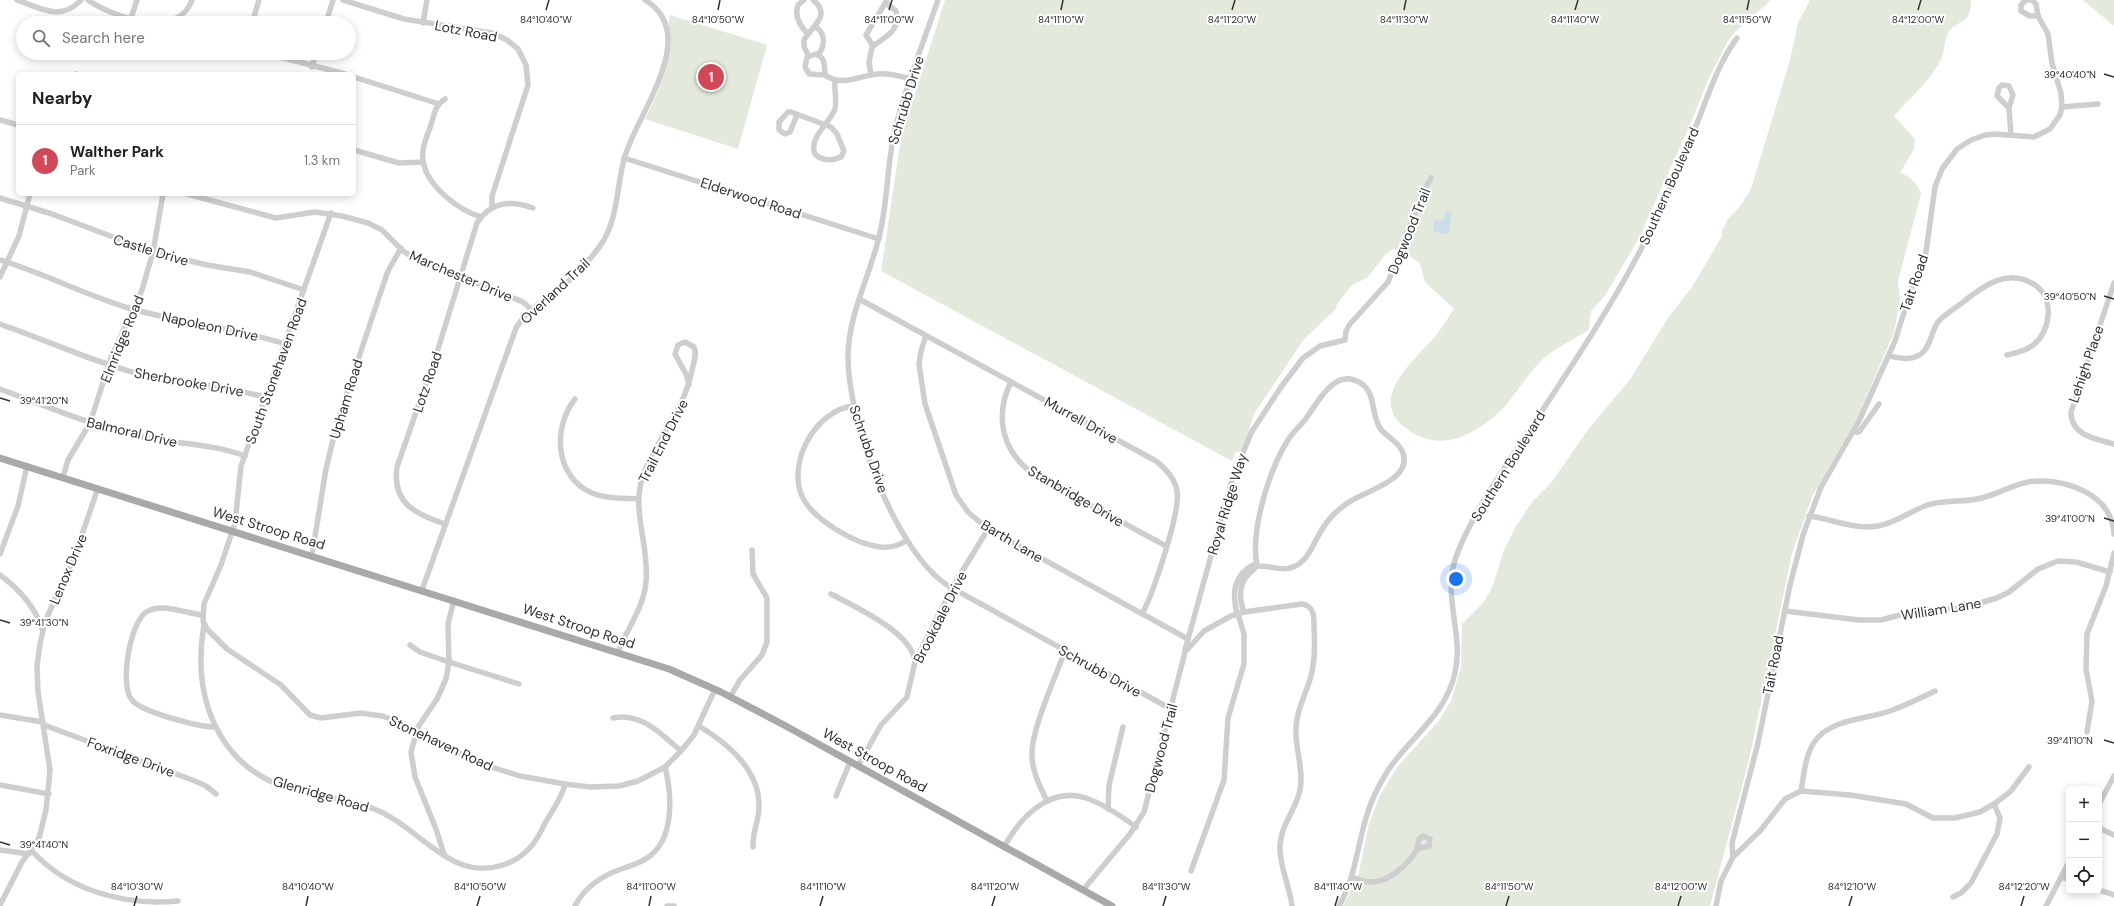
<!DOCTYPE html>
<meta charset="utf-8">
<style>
:root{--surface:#fff;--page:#f2f2f2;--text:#202124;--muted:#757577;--line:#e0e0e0;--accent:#d14958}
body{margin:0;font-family:"DM Sans",sans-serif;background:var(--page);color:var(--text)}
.controls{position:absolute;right:12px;bottom:12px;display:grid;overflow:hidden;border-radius:6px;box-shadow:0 2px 10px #0003}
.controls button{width:36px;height:36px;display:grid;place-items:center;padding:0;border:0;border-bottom:1px solid var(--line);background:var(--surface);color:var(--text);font:20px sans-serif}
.you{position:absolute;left:1456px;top:579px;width:14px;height:14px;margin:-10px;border:3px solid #fff;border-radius:50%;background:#1a73e8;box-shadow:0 0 0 6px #1a73e833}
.badge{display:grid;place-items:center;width:26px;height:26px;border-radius:50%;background:var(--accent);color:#fff;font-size:13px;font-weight:700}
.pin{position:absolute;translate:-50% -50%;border:2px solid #fff;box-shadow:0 1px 4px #0006}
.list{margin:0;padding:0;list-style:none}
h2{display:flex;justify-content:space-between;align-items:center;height:52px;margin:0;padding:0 16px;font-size:17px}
h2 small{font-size:13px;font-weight:400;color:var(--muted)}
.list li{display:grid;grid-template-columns:26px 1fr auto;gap:12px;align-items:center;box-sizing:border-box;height:72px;padding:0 16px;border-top:1px solid var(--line)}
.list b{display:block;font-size:15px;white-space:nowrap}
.list p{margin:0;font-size:13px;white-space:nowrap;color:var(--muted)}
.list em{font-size:13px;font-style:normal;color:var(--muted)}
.icon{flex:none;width:22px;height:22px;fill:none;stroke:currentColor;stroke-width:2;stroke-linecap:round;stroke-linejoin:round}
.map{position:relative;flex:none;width:2114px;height:906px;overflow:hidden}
.search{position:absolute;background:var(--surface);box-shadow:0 2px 10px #0003;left:16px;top:16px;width:340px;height:44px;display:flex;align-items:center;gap:10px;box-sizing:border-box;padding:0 14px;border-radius:22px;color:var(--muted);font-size:15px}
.panel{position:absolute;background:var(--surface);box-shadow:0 2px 10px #0003;left:16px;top:72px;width:340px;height:124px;border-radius:6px}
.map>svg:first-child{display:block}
.green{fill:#e4e9de}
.water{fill:#ccdee7}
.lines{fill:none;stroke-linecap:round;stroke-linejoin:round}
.minor{stroke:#cecece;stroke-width:5.5}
.major{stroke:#a9a9a9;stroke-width:7}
.ticks{fill:none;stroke:#313131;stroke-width:1.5}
.labels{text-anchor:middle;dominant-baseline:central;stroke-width:4;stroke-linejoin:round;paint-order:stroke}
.street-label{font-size:14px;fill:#313131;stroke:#fff}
.ticks-label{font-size:10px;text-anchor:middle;fill:#313131;stroke:#fff;stroke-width:4;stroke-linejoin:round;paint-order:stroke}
</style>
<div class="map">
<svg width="2114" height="906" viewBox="0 0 2114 906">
<rect width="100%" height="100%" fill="#fff"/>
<g class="green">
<path d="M 945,0 L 1771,0 L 1734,33 L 1727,43 L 1708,80 L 1689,127 L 1639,238 L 1605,296 L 1591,311 L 1589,330 C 1574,339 1556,347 1543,359 C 1525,376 1514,399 1496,415 C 1468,439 1435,453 1403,426 C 1369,398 1414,360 1434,338 C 1441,329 1448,318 1454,309 L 1425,282 L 1420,263 L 1409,256 L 1393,249 L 1384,256 L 1368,277 L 1351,286 L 1338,303 L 1335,310 L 1304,339 L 1254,414 L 1244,447 L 1241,452 L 1236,452 L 1232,461 L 881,271 L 901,138 Z"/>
<path d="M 1810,0 L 1971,0 C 1972,27 1954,20 1948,33 C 1944,41 1945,51 1941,59 C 1931,81 1909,98 1894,116 L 1915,139 L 1914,149 L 1900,173 C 1911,177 1917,182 1921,194 L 1898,281 L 1900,300 L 1894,332 L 1857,419 L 1813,495 L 1792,553 L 1749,760 L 1710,906 L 1343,906 L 1358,877 L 1368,827 L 1380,795 L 1398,766 L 1438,722 L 1451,701 L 1461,667 L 1462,624 L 1483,603 L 1492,588 L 1503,553 L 1515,528 L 1532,502 L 1551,483 L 1590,427 L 1629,381 L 1668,318 L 1692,287 L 1722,236 L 1722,231 L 1728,219 L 1738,209 L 1751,189 L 1790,60 L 1798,23 Z"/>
<path d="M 2083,0 L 2114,0 L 2114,26 Z"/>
<path d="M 670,15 L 767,45 L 738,149 L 645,119 C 656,97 667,73 670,48 C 671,36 667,26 670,15 Z"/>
</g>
<path class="water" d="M 1445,211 L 1452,212 L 1449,234 L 1433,232 L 1434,219 L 1444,220 Z"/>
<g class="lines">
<g class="minor">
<path d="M 17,0 C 40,8 61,22 81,0"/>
<path d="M 88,0 C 112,17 178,40 192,0"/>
<path d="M 343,0 L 404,19 L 492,33 L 507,40 L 518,49 L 526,65 L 528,85 L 492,196 L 492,207"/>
<path d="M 804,0 L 798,5 C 794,16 800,26 808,34"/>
<path d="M 938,0 C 923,43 906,86 895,129 C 887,163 888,199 880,233 C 871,274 849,312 848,355 C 847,418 895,556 952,588 L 1171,709"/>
<path d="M 2032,0 L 2026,0 L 2021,5 L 2021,11 L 2030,16 L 2038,16"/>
<path d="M 131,18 L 137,0"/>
<path d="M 252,23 L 259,0"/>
<path d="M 326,23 L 333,0"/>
<path d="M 423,23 L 427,0"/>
<path d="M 816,27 C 826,34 825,46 818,55"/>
<path d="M 873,46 L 866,35 L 887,0"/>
<path d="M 265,53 L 345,74"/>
<path d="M 809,56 L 804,47 L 804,40 C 810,28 833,15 813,0"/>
<path d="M 312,67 L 316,53"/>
<path d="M 76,74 L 77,74"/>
<path d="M 825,75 L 809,74 L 805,67 L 807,57 L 816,54 C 826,58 824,66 825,75 C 842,87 858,76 877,74 C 889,73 900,76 911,79"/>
<path d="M 871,75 L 869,62 L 872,47 C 885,36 900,33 896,11 L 886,3"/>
<path d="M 354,77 L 439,104"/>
<path d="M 445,99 C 435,105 434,115 431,125 C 427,136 421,149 423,161 C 427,186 458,210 481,217"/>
<path d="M 2062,107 L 2098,104"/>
<path d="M 2009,108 L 1997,96 L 1999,88 L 2002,85 L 2009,86 L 2013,95 L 2009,108 L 2011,135"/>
<path d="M 797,115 L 790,132 L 785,134 L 779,130 L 779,122 L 788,112 L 791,112 L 831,127 L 837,134 L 844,151 L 841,157 C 832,161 822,161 815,154 C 808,138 830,123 835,109 C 837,100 834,89 835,80"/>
<path d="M 0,120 L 18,125"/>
<path d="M 354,150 L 399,163 L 423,162"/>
<path d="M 624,158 L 879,239"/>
<path d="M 187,194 L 276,218 L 315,212 L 342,216 L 368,223 L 382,230 L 403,251 L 416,259 L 523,302 L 531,309"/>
<path d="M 0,198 L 52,214 L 153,252 L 207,265 L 250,272 L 304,290"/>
<path d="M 331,213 L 241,466 L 235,523 L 221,565 L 204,604 L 203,621 L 207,629 L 227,649 L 281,685 L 310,715 L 321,718 L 361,713 L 382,716 L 402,723 L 424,737 L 485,765 L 520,776 L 565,784 L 590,787 L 619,786 L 638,781 L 665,767 L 681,751 L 694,735 L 715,689"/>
<path d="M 0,260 C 43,273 83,294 125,307 C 178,323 233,327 285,344"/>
<path d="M 0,277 L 19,236 L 30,194"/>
<path d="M 2114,283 L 2071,412 C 2071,436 2096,439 2114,444"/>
<path d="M 859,299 L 1156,461 C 1166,469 1175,478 1177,491 C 1181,511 1153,594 1142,614"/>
<path d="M 0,324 C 49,341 95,363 146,376 C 185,385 227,385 266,398"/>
<path d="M 926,336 L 921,351 L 919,364 L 925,404 L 956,495 L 968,512 L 988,529 L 1188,639"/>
<path d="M 1889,356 C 1899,358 1911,361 1921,354 C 1931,346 1931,332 1938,322 C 1944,315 1954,309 1962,303 C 1983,286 2008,267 2035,285 C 2055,299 2051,332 2032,346 C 2025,351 2015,353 2007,355"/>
<path d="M 1011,382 C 994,416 1002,453 1035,475 L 1166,546"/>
<path d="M 0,389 C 46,406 90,425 138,436 C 173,444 211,443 245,456"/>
<path d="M 575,399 C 552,428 555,477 592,493 C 606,499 623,498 638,499"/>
<path d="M 853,406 C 816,410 787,462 802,496 C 812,519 855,544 880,547 C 889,548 898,546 906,541"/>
<path d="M 1854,432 L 1859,432 L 1879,404"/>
<path d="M 63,477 L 68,460 L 90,423 L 111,358 L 142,290 L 153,252 L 163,194"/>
<path d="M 1809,516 C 1833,519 1854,530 1878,526 C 1895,523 1909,512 1925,506 C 1943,499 1964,503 1982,498 C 1998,494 2012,485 2028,482 C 2063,477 2112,493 2114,534"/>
<path d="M 445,524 C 415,513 392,504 397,467 L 438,349 L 477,223 C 491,201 511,200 533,208"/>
<path d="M 0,554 L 18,506 L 27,466"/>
<path d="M 312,555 L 326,469 L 337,423 L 379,297 L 388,271 L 401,248"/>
<path d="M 0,575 C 19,589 35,606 42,629"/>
<path d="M 422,590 L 516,328 C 527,309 546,300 563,286 C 577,274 589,261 600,246 C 619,219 616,186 625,156 C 637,114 702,34 645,0"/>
<path d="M 831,594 C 855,607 912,632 915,662"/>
<path d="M 1785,611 L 1859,620 L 1881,620 L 1919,610 L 1963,608 L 1997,598 L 2009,592 L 2038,569 L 2058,561 L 2076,562 L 2110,572"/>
<path d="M 1237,614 C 1232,594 1233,576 1253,565 L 1257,566 C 1268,565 1279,571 1290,568 C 1310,563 1314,539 1325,525 C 1330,517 1338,510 1346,504 C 1363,491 1418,479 1401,449 C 1396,440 1385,436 1380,428 C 1371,415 1376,394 1362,384 C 1336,366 1319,400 1307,417 C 1302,425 1293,431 1288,440 C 1269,470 1250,531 1257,566 C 1253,571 1247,574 1244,580 C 1239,590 1240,603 1244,612"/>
<path d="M 202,615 C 186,613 163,603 148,611 C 130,619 119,686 132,700 C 141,712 199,727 215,727"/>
<path d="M 204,625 C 192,695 216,765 288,788 C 318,798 350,798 379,811 C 422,830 451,882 503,865 C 522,859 535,845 543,827 C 550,813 562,799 565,784"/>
<path d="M 410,645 L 420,652 L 449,662 L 519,684"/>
<path d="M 1185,650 L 1232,480 L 1251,433 L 1281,387 L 1303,358 L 1320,346 L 1345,340 L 1346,331 L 1350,324 L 1388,282 L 1422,195 L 1431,178"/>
<path d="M 618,652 C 627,629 644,607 646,582 C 650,543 628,507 646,468 C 661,434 685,407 692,370 C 694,362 697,354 694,347 L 685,342 L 678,345 L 675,354 L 686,374 L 689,385"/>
<path d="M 730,697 L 740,680 L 762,655 L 767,642 L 767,598 L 753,574 L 752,550"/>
<path d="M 0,715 L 43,722"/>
<path d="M 613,718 C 641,712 661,734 681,751"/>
<path d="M 44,725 L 195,781 L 206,786 L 216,794"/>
<path d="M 699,726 C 727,743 760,770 759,807 C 759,821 752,833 753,847"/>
<path d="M 2087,732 L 2092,701 L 2086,669 L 2087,634 L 2106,586 L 2114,553"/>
<path d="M 858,766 L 881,725 L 907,697 L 915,662 L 952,588 L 988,529"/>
<path d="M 0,785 L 49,794"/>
<path d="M 1801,791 C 1804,775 1805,755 1815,741 C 1831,719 1867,719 1890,711 C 1906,705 1921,698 1935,691"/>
<path d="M 836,796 L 850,762"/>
<path d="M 1047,801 C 1040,787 1032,771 1032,755 C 1031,730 1056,676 1065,651"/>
<path d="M 2099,804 L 2114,776"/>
<path d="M 1108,809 L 1109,785 L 1123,727"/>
<path d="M 2099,828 L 2114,835"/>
<path d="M 1423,836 L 1430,839 L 1429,846 L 1417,849 L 1419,839 Z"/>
<path d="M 1004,847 C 1020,818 1049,786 1086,798 C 1104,804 1121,816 1136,827"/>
<path d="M 0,850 L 29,854"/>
<path d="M 31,850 C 68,891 125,906 178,901"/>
<path d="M 444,854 L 436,829 L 415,777 L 411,752 L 418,727 L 437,699 L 446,679 L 449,662 L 448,624 L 454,600"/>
<path d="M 1733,857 L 1760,831 L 1785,799 L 1801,791 L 1850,795 L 1906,804 L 1933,818 L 1955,818 L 1980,812 L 1994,804 L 2010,792 L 2029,767"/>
<path d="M 1191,871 L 1224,780 L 1228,718 L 1244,664 L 1244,634 L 1238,614"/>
<path d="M 1352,877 C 1358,879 1364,882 1370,882 C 1388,883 1409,864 1417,849"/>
<path d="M 2061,877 L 2069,879"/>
<path d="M 1083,890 L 1130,834 L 1144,812 L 1185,652 L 1204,631 L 1231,616 L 1244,612 L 1302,604 C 1315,606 1314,618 1314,628 C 1315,644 1315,661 1311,676 C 1306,694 1296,711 1296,729 C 1295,749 1304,769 1300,790 C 1296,810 1280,826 1280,847 C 1279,865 1290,887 1292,906"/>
<path d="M 2099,890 L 2114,895"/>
<path d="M 1953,897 L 1961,893 L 1971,883 L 1997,834 L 2000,818 L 1994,804"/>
<path d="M 0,905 L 22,862 L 39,838 L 46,810 L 50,770 L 38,692 L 37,666 L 40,644 L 45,622 L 76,552 L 98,488"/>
<path d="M 575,906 C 585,886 603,875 624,868 C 632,865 640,863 647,858 C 675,840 672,795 665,767"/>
<path d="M 667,906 L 674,906"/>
<path d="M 1339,906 C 1355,878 1357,848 1366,818 C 1371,800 1379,784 1389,769 C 1412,735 1445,716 1455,673 C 1464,634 1442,596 1456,557 C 1471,515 1507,464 1532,426 C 1569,370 1606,315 1638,255 C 1659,215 1677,173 1694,131 C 1707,99 1717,65 1737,38"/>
<path d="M 1716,906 L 1721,881 L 1733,857 L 1732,843 L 1758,743 L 1790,585 L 1803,535 L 1821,487 L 1859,421 L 1895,341 L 1913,284 L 1925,259 L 1935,187 L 1942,169 L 1957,149 L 1971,140 L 1985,135 L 1995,134 L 2034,137 L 2050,129 L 2060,115 L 2062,107 L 2061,93 L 2052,63 L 2048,34 L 2038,16 L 2036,4 L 2032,0"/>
<path d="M 2046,906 L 2069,862"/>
</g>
<path class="major" d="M 0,458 L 669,669 L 721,692 L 784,725 L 1112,906"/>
</g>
<path class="ticks" d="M 546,10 L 549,0M 718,10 L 720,0M 889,10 L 892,0M 1061,10 L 1063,0M 1232,10 L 1235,0M 1404,10 L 1406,0M 1575,10 L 1578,0M 1747,10 L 1749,0M 1918,10 L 1921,0M 2104,74 L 2114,77M 2104,296 L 2114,299M 0,398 L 10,401M 2104,518 L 2114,521M 0,620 L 10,623M 2104,740 L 2114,743M 0,842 L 10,845M 134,906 L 137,896M 306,906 L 308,896M 477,906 L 480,896M 649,906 L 651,896M 820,906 L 823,896M 992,906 L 995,896M 1163,906 L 1166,896M 1335,906 L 1338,896M 1506,906 L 1509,896M 1678,906 L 1681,896M 1849,906 L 1852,896M 2021,906 L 2024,896"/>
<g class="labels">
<g class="street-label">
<text transform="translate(466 31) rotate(11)">Lotz Road</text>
<text transform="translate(906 100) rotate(-73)">Schrubb Drive</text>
<text transform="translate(1669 186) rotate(-66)">Southern Boulevard</text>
<text transform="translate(751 198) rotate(18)">Elderwood Road</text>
<text transform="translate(1409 231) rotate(-68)">Dogwood Trail</text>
<text transform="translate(151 250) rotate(17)">Castle Drive</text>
<text transform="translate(461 276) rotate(23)">Marchester Drive</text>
<text transform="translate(1914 283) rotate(-71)">Tait Road</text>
<text transform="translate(555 291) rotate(-43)">Overland Trail</text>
<text transform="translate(210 326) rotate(12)">Napoleon Drive</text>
<text transform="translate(122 339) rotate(-68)">Elmridge Road</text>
<text transform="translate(2086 364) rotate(-71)">Lehigh Place</text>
<text transform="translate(276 371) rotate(-70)">South Stonehaven Road</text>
<text transform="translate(189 382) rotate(10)">Sherbrooke Drive</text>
<text transform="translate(427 382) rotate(-71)">Lotz Road</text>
<text transform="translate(346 399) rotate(-73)">Upham Road</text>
<text transform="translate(1081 420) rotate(29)">Murrell Drive</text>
<text transform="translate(132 432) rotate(13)">Balmoral Drive</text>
<text transform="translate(663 441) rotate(-63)">Trail End Drive</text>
<text transform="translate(869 449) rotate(71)">Schrubb Drive</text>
<text transform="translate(1508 466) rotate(-58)">Southern Boulevard</text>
<text transform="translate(1076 496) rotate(30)">Stanbridge Drive</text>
<text transform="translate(1227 504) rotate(-73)">Royal Ridge Way</text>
<text transform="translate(269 528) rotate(17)">West Stroop Road</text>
<text transform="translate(1012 541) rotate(31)">Barth Lane</text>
<text transform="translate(68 569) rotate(-67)">Lenox Drive</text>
<text transform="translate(1941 609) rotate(-9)">William Lane</text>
<text transform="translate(940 617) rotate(-63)">Brookdale Drive</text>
<text transform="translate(579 626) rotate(18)">West Stroop Road</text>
<text transform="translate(1773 665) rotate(-79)">Tait Road</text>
<text transform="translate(1100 671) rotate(29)">Schrubb Drive</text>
<text transform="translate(441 743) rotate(25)">Stonehaven Road</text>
<text transform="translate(1161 748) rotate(-75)">Dogwood Trail</text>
<text transform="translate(131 757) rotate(20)">Foxridge Drive</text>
<text transform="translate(875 760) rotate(29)">West Stroop Road</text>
<text transform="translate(321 794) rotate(16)">Glenridge Road</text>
</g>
</g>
<g class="ticks-label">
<text x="546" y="23">84°10'40"W</text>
<text x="718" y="23">84°10'50"W</text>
<text x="889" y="23">84°11'00"W</text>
<text x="1061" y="23">84°11'10"W</text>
<text x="1232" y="23">84°11'20"W</text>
<text x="1404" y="23">84°11'30"W</text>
<text x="1575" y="23">84°11'40"W</text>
<text x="1747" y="23">84°11'50"W</text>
<text x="1918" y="23">84°12'00"W</text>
<text x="2070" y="78">39°40'40"N</text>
<text x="2070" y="300">39°40'50"N</text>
<text x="44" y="404">39°41'20"N</text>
<text x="2070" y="522">39°41'00"N</text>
<text x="44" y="626">39°41'30"N</text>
<text x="2070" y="744">39°41'10"N</text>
<text x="44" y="848">39°41'40"N</text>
<text x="137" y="890">84°10'30"W</text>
<text x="308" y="890">84°10'40"W</text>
<text x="480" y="890">84°10'50"W</text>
<text x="651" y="890">84°11'00"W</text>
<text x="823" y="890">84°11'10"W</text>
<text x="995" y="890">84°11'20"W</text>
<text x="1166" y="890">84°11'30"W</text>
<text x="1338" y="890">84°11'40"W</text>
<text x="1509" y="890">84°11'50"W</text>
<text x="1681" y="890">84°12'00"W</text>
<text x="1852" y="890">84°12'10"W</text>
<text x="2024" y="890">84°12'20"W</text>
</g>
</svg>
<div class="controls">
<button>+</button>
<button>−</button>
<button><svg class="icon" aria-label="locate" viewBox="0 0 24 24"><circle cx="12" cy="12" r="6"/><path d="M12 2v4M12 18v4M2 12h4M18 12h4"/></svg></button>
</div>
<div class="you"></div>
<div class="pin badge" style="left:711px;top:77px">1</div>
<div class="search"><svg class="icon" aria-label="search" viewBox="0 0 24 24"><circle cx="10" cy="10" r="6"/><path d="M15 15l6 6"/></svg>Search here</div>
<section class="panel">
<h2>Nearby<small></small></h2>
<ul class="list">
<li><span class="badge">1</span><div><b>Walther Park</b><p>Park</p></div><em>1.3 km</em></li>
</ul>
</section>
</div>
